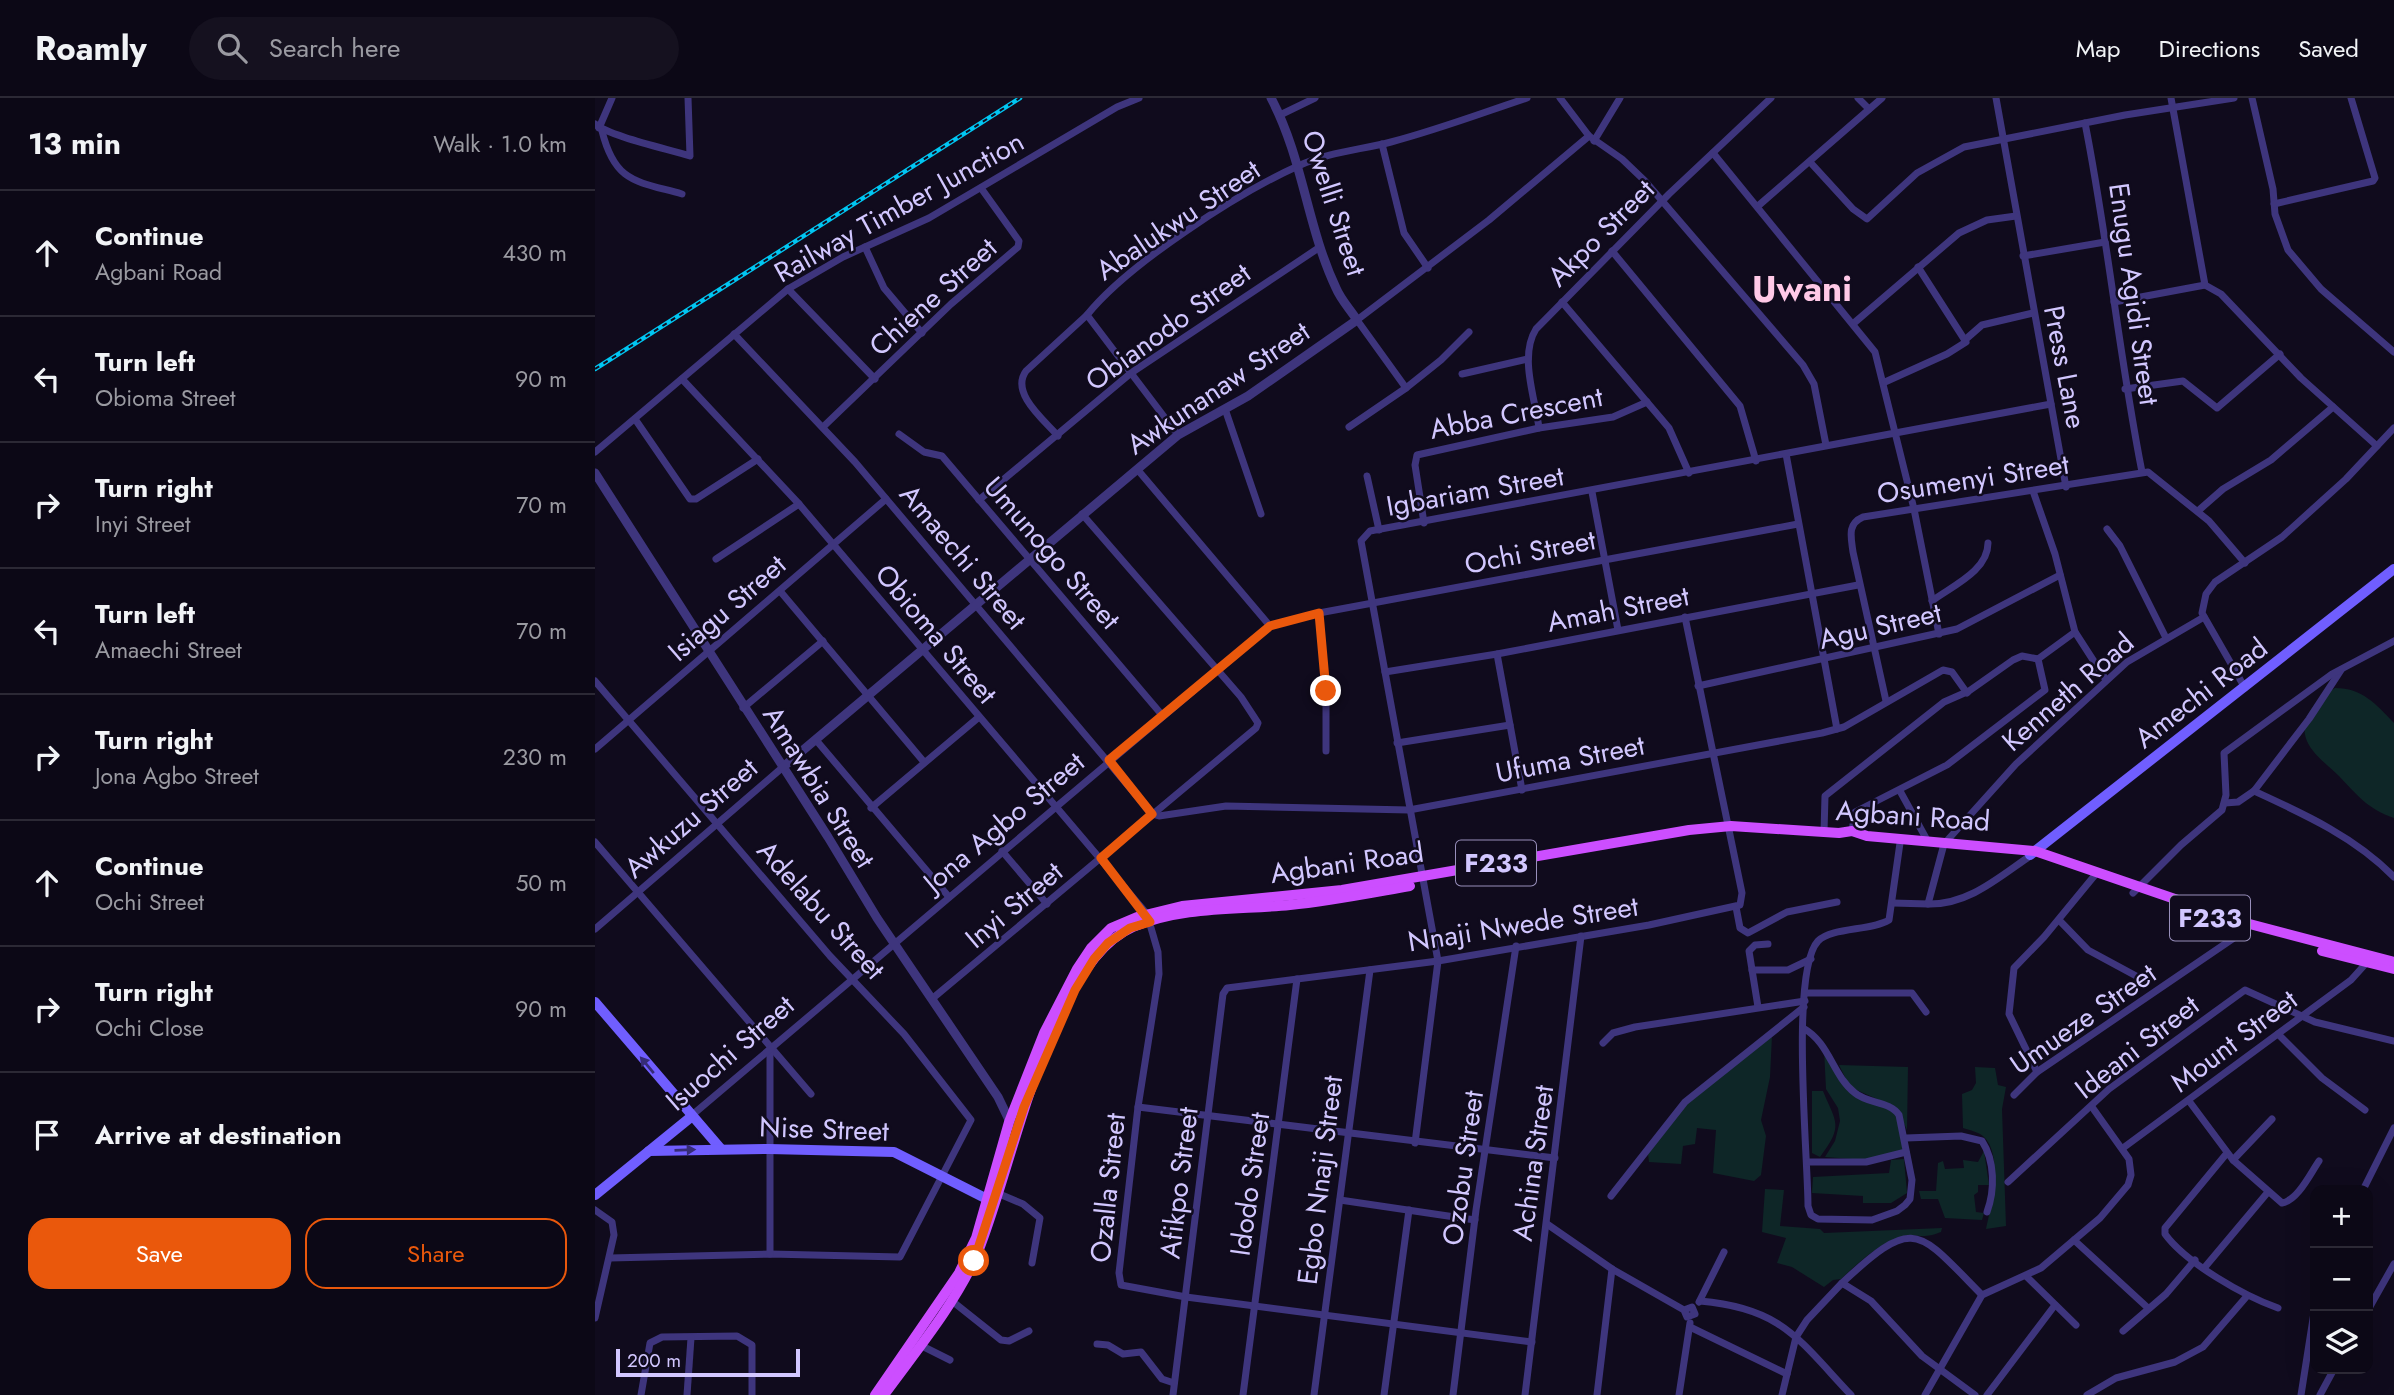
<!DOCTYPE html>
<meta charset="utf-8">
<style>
:root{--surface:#0c0816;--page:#15111f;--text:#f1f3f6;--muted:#9a9aa1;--line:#2c2935;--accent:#ea580c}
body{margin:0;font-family:Jost,sans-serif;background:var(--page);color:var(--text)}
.controls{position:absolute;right:21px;bottom:21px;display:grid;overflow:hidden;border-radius:14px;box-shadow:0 7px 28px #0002}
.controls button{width:63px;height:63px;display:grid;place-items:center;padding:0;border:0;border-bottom:2px solid var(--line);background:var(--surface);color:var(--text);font:35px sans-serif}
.scale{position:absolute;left:21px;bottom:18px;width:184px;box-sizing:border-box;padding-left:7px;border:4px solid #d2c7ff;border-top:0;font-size:19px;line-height:24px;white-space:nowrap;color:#d2c7ff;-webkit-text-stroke:5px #100b1d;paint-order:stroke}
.stop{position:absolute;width:21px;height:21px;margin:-16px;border:5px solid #ea580c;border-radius:50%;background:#fff}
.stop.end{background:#ea580c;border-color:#fff;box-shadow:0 2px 7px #0008}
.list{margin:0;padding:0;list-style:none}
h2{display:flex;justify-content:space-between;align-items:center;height:91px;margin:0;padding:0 28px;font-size:30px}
h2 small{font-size:23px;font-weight:400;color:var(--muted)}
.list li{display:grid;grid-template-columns:46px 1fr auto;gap:21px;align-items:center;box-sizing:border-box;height:126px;padding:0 28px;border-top:2px solid var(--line)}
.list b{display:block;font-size:26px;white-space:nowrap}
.list p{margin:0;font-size:23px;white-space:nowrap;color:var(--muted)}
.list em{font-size:23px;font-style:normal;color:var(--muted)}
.actions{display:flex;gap:14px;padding:21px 28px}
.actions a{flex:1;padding:16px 0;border:2px solid var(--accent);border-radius:21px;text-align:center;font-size:24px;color:var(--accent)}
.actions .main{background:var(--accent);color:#fff}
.icon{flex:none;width:38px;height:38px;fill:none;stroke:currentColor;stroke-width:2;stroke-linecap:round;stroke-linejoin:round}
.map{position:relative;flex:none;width:1799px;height:1297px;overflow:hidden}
header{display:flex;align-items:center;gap:42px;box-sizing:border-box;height:98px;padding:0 35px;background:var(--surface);border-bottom:2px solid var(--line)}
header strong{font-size:33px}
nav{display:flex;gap:38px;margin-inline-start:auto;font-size:24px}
.search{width:490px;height:63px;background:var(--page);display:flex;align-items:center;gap:18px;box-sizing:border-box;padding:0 24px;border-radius:38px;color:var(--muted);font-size:26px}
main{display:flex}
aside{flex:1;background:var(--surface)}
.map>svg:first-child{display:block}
.green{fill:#0e2627}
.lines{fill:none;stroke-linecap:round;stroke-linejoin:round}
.minor{stroke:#3e357d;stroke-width:7}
.tertiary{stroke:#3e357d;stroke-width:9}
.secondary{stroke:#705eff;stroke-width:10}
.primary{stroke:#cc4eff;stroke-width:10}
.rail-casing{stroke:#00c6f2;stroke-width:4.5}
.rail{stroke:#100b1d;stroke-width:2;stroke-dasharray:5;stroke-linecap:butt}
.oneway{fill:#362c77}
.route{stroke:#ea580c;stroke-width:9}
.labels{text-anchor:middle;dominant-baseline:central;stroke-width:5;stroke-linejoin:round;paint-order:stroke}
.shield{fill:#100b1d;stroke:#988fbb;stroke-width:2}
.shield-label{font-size:26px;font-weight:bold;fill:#d2c7ff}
.street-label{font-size:28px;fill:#d2c7ff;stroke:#100b1d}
.district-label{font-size:35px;font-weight:bold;fill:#ffc9e7;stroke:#100b1d}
</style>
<header>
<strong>Roamly</strong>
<div class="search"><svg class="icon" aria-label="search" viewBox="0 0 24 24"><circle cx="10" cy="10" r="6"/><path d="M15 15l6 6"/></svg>Search here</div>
<nav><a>Map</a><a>Directions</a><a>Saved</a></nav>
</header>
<main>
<aside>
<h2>13 min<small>Walk · 1.0 km</small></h2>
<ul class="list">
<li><svg class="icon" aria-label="ahead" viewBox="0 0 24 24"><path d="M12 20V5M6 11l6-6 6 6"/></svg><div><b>Continue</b><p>Agbani Road</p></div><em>430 m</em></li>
<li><svg class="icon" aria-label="left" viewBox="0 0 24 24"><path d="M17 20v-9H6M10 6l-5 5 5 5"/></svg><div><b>Turn left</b><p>Obioma Street</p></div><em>90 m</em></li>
<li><svg class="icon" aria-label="right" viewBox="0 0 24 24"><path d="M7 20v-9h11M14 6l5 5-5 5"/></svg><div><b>Turn right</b><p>Inyi Street</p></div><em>70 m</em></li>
<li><svg class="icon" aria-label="left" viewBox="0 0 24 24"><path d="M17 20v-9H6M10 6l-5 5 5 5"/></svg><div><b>Turn left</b><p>Amaechi Street</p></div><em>70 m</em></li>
<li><svg class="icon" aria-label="right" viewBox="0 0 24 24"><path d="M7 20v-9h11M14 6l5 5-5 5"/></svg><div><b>Turn right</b><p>Jona Agbo Street</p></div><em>230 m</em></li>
<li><svg class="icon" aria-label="ahead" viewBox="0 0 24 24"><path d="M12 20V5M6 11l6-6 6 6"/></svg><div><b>Continue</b><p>Ochi Street</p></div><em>50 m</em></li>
<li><svg class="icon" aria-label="right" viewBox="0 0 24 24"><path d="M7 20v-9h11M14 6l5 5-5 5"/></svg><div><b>Turn right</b><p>Ochi Close</p></div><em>90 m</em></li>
<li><svg class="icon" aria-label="arrive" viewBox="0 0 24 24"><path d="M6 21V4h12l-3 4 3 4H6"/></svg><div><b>Arrive at destination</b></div></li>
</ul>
<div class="actions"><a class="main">Save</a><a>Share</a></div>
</aside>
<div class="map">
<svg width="1799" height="1297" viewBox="0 0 1799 1297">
<rect width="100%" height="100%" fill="#100b1d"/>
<g class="green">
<path d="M 1740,590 C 1767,590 1781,606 1799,625 L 1799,720 C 1773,711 1763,698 1744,678 C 1735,669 1720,658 1714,647 C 1700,623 1721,601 1740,590 Z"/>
<path d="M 1177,938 L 1175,979 L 1166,1022 L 1171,1038 L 1166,1077 L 1159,1083 L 1118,1075 L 1121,1032 L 1102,1030 L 1100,1046 L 1088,1048 L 1086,1066 L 1054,1064 L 1053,1056 L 1092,1003 Z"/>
<path d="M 1229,951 L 1250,987 L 1300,1014 L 1308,1038 L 1307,1053 L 1270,1062 L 1230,1059 L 1240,1043 L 1245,1023 L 1243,1010 L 1231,991 Z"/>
<path d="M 1244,967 L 1313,969 L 1312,1032 L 1302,1010 L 1255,989 Z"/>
<path d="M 1380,969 L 1400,970 L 1403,987 L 1411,989 L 1407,1011 L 1411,1128 L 1391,1131 C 1396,1109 1409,1056 1388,1038 C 1383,1034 1374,1032 1368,1030 L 1367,996 L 1377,992 L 1381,985 Z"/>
<path d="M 1217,993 L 1228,993 C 1241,1025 1249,1027 1225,1059 L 1217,1055 Z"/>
<path d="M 1389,1053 L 1394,1087 L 1383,1087 L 1383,1094 L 1379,1097 L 1381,1114 L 1389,1115 L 1387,1122 L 1350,1120 L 1343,1101 L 1326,1101 L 1324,1093 L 1341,1093 L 1343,1065 L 1348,1063 L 1350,1071 L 1369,1070 L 1368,1062 L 1383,1064 Z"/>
<path d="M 1309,1061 L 1312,1095 L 1296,1105 L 1268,1105 L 1268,1098 L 1217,1095 L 1218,1079 L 1294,1075 L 1296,1062 Z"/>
<path d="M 1170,1091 L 1189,1092 L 1185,1128 L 1225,1131 L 1229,1135 L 1347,1130 L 1346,1134 C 1326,1142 1324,1135 1309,1138 C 1285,1144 1263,1165 1246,1181 L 1238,1182 L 1229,1189 L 1197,1169 L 1182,1165 L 1191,1140 L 1167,1134 Z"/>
</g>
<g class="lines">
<g class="minor">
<path d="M 965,0 L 994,38 L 1027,61 L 1050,83 L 1208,267 L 1219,286 L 1231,347"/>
<path d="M 1263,0 L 1274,11"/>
<path d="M 1401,0 L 1471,389"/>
<path d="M 1576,0 L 1610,187 L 1626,196 L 1706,280 L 1782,348"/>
<path d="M 1657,0 L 1678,91 L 1680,116 L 1693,152 L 1726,191 L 1799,254"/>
<path d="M 685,17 L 720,0"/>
<path d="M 1490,25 C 1513,141 1524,258 1547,374"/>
<path d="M 0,26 C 14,38 73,51 95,58 L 93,0"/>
<path d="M 4,30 L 17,0"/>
<path d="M 7,33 C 20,85 41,83 87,96"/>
<path d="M 999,43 L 1025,0"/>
<path d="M 787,46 L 809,135 L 833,170"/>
<path d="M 1118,55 L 1280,254 L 1319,411 L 1344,536"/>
<path d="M 1215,64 L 1258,111 L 1272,121 L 1322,75 L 1369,49 L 1530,17 L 1639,0"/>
<path d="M 1679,106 L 1778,83 L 1780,80 L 1756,0"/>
<path d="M 1163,108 L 1287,0"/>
<path d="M 270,149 L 289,190 L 327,235"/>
<path d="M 1017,153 L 1145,308 L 1161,363"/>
<path d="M 1428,158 L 1510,144"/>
<path d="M 193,191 L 280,281"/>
<path d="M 967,204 L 1074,330 L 1094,375"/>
<path d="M 1519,204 L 1610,187"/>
<path d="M 1259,225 L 1364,135 L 1392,122 L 1421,118"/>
<path d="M 139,236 L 260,364 L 557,716 L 564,718 L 631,708 L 814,712 L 1227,635 L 1249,629 L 1348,572 L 1357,574 L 1372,595"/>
<path d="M 1371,241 L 1387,227 L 1438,215"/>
<path d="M 867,276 L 933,261"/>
<path d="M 87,281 L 204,406 L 552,816 L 563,854 L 564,876 L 543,1009 L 524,1175 L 526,1187 L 591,1199 L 937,1244"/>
<path d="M 1290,284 L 1352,256 L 1371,244 L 1323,169"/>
<path d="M 811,290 L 846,262 L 874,234"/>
<path d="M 1530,291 L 1588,283 L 1622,310 L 1685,256"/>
<path d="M 630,311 L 666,416"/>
<path d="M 40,321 L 95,401 L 101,401 L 163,361"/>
<path d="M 228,329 L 356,206 L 423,149 L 424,143 L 386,90"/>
<path d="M 754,329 L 811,290 L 762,222 L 894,122 L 994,38"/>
<path d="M 944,330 C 940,300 924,258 941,231 L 1074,96 L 1176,0"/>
<path d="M 304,336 L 329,354 L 347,358 L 567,617"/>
<path d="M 583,337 L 492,217 C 533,166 643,95 703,68 C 733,54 765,52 796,44 C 842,32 887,15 932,0"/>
<path d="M 463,338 C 449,322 415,295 431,273 L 492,217"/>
<path d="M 0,354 L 193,191 L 248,159 L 334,120 L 522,9 L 544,0"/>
<path d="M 1191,356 L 1242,631"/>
<path d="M 542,371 L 675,528"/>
<path d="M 772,378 L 784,432"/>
<path d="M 1438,393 L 1460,456 L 1480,534 L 1511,582"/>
<path d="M 997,394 L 1023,532"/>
<path d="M 384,402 L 536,275 L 725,149"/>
<path d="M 1603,413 L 1628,391 L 1676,362 L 1738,309"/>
<path d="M 829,425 L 820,367 L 822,357 L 944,330 L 1018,319 L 1052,304"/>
<path d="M 1512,431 L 1525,448 L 1571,540"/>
<path d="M 121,461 L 204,406"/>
<path d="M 185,493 L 329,664"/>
<path d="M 1337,503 C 1357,488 1393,473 1393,445"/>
<path d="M 724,515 L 731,593 L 731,653"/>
<path d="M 902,556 L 927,692"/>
<path d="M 1443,561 L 1480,534"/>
<path d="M 790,574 L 902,556 L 1263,487"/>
<path d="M 0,583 L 235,858 L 309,936 L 376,1022 L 305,1159 L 175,1156 L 15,1160"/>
<path d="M 1103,588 L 1362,531 L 1465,477"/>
<path d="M 1650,590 L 1607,515 L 1611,496 L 1620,484 L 1687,439 L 1751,381 L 1799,330"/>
<path d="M 1291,603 L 1258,454 C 1256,439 1252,426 1268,419 L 1553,374 L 1614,423 L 1650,465"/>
<path d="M 148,610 L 228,543"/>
<path d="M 221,642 L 354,799"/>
<path d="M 802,645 L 915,627"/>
<path d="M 0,651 L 291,401"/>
<path d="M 1305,693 L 1332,742"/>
<path d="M 1659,693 C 1709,716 1760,739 1799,779"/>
<path d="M 1630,705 L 1643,704 L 1659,693 L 1714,621 L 1746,572"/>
<path d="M 276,710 L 384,619"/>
<path d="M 1257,733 L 1260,714 L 1352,667 L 1450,592 L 1443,561"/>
<path d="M 1229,734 L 1230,698 L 1349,604 L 1374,593 L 1418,562 L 1427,558 L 1443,561"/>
<path d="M 0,744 L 216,996"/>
<path d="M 407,753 L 452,806"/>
<path d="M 1538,795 L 1586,747 L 1627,712 L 1631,697 L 1629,655 L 1737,576 L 1799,543"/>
<path d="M 1298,805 L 1333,806 L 1349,746 L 1421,666 L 1532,564 L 1609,519"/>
<path d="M 1333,806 C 1373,807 1403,780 1435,758"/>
<path d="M 1141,809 L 1145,830 L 1153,835 L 1192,814 L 1242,804"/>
<path d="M 1464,822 L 1493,852 L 1543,879"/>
<path d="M 0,831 L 188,669"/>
<path d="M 1157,872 L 1193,872 L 1216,861"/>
<path d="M 1210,895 L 1317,895 L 1331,914"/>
<path d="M 338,900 L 661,630 L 663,625 L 646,599 L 487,416"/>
<path d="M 1163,909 L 1154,853 L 1160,847 L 1173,846"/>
<path d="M 1208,930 C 1235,945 1237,977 1260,995 C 1273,1006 1295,1003 1304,1017 L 1317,1082 L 1315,1101 L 1310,1107 L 1302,1113 L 1277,1122 L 1223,1121 L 1216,1117 L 1213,1108 C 1213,1060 1195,873 1223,843 C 1237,829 1276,833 1294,822 L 1305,745"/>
<path d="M 1683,936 L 1727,980 L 1770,1012"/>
<path d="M 1008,945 L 1018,935 L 1040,929 L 1210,903"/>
<path d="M 175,951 L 175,1156"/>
<path d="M 1442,974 L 1414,916 L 1419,870 L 1449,839 L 1500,777"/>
<path d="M 1419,997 L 1442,974 L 1652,831"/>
<path d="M 1594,1003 L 1638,1062 L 1687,1105 C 1703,1102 1715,1076 1724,1063"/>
<path d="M 543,1009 L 960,1060"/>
<path d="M 96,1018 L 675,528 L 724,515 L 1203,426"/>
<path d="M 1311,1040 L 1366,1038 L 1387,1043 C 1400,1063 1400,1092 1392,1114"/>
<path d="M 820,1045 L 843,863 L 766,443 L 775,433 L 1456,306"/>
<path d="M 1528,1050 L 1756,882 L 1774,862"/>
<path d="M 1632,1055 L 1570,1130 L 1570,1136 C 1591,1165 1649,1198 1683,1210"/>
<path d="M 1638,1062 L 1677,1021"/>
<path d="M 1212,1064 L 1271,1064 L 1311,1054"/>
<path d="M 1413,1084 L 1514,991 L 1650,892 L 1720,924 L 1799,943"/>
<path d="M 1768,1092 L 1799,1030"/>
<path d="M 402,1095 L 428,1106 L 445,1120 L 437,1165"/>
<path d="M 1016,1098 L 1090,1004 L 1209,909"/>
<path d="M 745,1102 L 880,1122"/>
<path d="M 0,1112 L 17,1124 L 19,1137 L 0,1220"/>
<path d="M 952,1126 L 1017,1171 L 1089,1212 L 1092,1219 L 1100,1216 L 1097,1209 L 1089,1212"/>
<path d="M 1479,1142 L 1553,1210"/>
<path d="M 1610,1169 L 1673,1094"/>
<path d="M 1431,1178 L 1481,1227"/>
<path d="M 1247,1185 C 1320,1117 1322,1131 1387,1197"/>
<path d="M 357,1203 L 406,1242 L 414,1243 L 434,1233"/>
<path d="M 1105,1203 C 1187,1210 1203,1241 1256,1297"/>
<path d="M 1104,1204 L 1129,1154"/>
<path d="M 1773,1212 L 1799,1166"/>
<path d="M 1095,1229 L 1192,1276"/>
<path d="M 1528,1233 L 1571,1196 L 1600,1162"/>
<path d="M 502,1246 L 513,1247 L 528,1256 L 546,1254 L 567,1281 L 579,1285"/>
<path d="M 325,1247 L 355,1262"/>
<path d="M 46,1297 L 55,1245 L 67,1239 L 142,1238 L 157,1247 L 157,1297"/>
<path d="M 92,1297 L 96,1240"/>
<path d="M 578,1297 L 628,896 L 632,890 L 843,863 L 1054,827 L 1145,807 L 1147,795 L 1090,519"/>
<path d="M 648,1297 L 702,881"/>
<path d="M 719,1297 L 775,872"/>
<path d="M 789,1297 L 814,1112"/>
<path d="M 858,1297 L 881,1112 L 921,848"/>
<path d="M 930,1297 L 986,838"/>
<path d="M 1002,1297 L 1017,1171"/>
<path d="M 1084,1297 L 1095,1225"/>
<path d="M 1187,1297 L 1201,1239 L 1212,1222 L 1247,1185 L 1276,1203 L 1327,1258 L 1380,1297"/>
<path d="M 1330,1297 L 1387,1197 L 1446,1170 L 1505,1120 L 1533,1087 L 1536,1077 L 1534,1061 L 1497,1009"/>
<path d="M 1392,1297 L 1460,1207"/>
<path d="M 1492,1297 L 1521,1280 L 1580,1264 L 1608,1249 L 1652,1198"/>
<path d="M 1706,1297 L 1720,1208"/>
<path d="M 1725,1297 L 1739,1271"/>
</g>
<g class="tertiary">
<path d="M 0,375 L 233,739 L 282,820 L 403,999 L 417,1028"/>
<path d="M 188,669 L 583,337 L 653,298 L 762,222 C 755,211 746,202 741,190 C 712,129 708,60 676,0"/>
</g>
<g class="secondary">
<path d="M 1435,757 L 1799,471"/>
<path d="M 0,904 L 126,1051"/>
<path d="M 54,1053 L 174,1051 L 299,1054 L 398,1104"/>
<path d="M 0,1097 L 96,1019"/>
</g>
<g class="primary">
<path d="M 1727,853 L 1799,871"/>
<path d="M 280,1297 L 364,1175 L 381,1140 L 414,1024 L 449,935 L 482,871 L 496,850 L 516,830 L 542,819 L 587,808 L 747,792 L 1094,732 L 1136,728 L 1244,735 L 1257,733 L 1272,738 L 1440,753 L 1647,824 L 1799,864"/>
<path d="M 289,1297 C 321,1253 357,1210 380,1161 C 416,1080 452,866 538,829 C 587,808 643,812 695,807 C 735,803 775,795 815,788"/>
</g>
<g class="rail-casing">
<path id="rail" d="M 0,271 L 425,0"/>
</g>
<use href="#rail" class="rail"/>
</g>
<defs><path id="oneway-solid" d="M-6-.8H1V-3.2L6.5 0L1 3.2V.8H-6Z" transform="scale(1.75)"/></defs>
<g class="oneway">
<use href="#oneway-solid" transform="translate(52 967) rotate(-130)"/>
<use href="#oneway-solid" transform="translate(90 1052) rotate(-2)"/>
</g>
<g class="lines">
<path class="route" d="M 379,1163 L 429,1009 L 480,892 L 499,861 L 513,845 L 535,830 L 555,824 L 506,760 L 557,716 L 514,662 L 675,528 L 724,515 L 731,593"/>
</g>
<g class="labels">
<g class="shield">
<rect x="861" y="742.5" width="80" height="45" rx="5"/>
<rect x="1575" y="797.5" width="80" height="45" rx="5"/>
</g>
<g class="shield-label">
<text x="901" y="765">F233</text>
<text x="1615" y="820">F233</text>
</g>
<g class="street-label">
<text transform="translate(739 105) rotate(72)">Owelli Street</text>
<text transform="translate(304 109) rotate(-29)">Railway Timber Junction</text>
<text transform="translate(583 122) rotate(-34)">Abalukwu Street</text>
<text transform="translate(1006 135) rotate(-45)">Akpo Street</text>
<text transform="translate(1539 196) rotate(82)">Enugu Agidi Street</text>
<text transform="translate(338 199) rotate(-42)">Chiene Street</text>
<text transform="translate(573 229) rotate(-36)">Obianodo Street</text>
<text transform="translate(1470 269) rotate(79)">Press Lane</text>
<text transform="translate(623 290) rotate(-34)">Awkunanaw Street</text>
<text transform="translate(921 315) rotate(-11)">Abba Crescent</text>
<text transform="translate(1378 381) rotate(-9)">Osumenyi Street</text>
<text transform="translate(880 393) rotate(-10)">Igbariam Street</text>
<text transform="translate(935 454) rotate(-11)">Ochi Street</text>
<text transform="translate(457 455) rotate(49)">Umunogo Street</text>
<text transform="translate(368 459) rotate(50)">Amaechi Street</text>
<text transform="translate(132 510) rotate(-41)">Isiagu Street</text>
<text transform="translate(1023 511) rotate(-11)">Amah Street</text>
<text transform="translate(1285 528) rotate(-13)">Agu Street</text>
<text transform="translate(341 536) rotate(50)">Obioma Street</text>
<text transform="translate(1473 594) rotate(-41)">Kenneth Road</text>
<text transform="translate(1606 595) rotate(-38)">Amechi Road</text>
<text transform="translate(975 661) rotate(-11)">Ufuma Street</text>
<text transform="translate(224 689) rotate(58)">Amawbia Street</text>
<text transform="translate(1318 718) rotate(4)">Agbani Road</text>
<text transform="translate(96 720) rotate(-41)">Awkuzu Street</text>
<text transform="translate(409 724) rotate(-40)">Jona Agbo Street</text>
<text transform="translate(752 765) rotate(-8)">Agbani Road</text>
<text transform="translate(419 807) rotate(-40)">Inyi Street</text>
<text transform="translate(226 812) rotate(48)">Adelabu Street</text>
<text transform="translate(928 826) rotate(-9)">Nnaji Nwede Street</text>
<text transform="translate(1488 921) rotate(-35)">Umueze Street</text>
<text transform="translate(1639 943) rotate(-37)">Mount Street</text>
<text transform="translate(1542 949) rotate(-38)">Ideani Street</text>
<text transform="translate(135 955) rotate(-41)">Isuochi Street</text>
<text transform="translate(229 1031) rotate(2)">Nise Street</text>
<text transform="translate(938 1065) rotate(-82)">Achina Street</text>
<text transform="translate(868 1070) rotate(-82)">Ozobu Street</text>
<text transform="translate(725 1082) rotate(-83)">Egbo Nnaji Street</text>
<text transform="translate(584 1085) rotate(-83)">Afikpo Street</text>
<text transform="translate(655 1086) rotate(-82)">Idodo Street</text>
<text transform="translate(513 1090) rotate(-84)">Ozalla Street</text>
</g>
<g class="district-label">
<text x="1207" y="191">Uwani</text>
</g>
</g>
</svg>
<div class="controls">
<button>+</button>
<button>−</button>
<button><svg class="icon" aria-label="layers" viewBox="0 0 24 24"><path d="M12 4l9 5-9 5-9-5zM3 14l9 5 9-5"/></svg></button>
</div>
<div class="scale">200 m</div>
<div class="stop" style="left:379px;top:1163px"></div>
<div class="stop end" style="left:731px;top:593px"></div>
</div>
</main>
